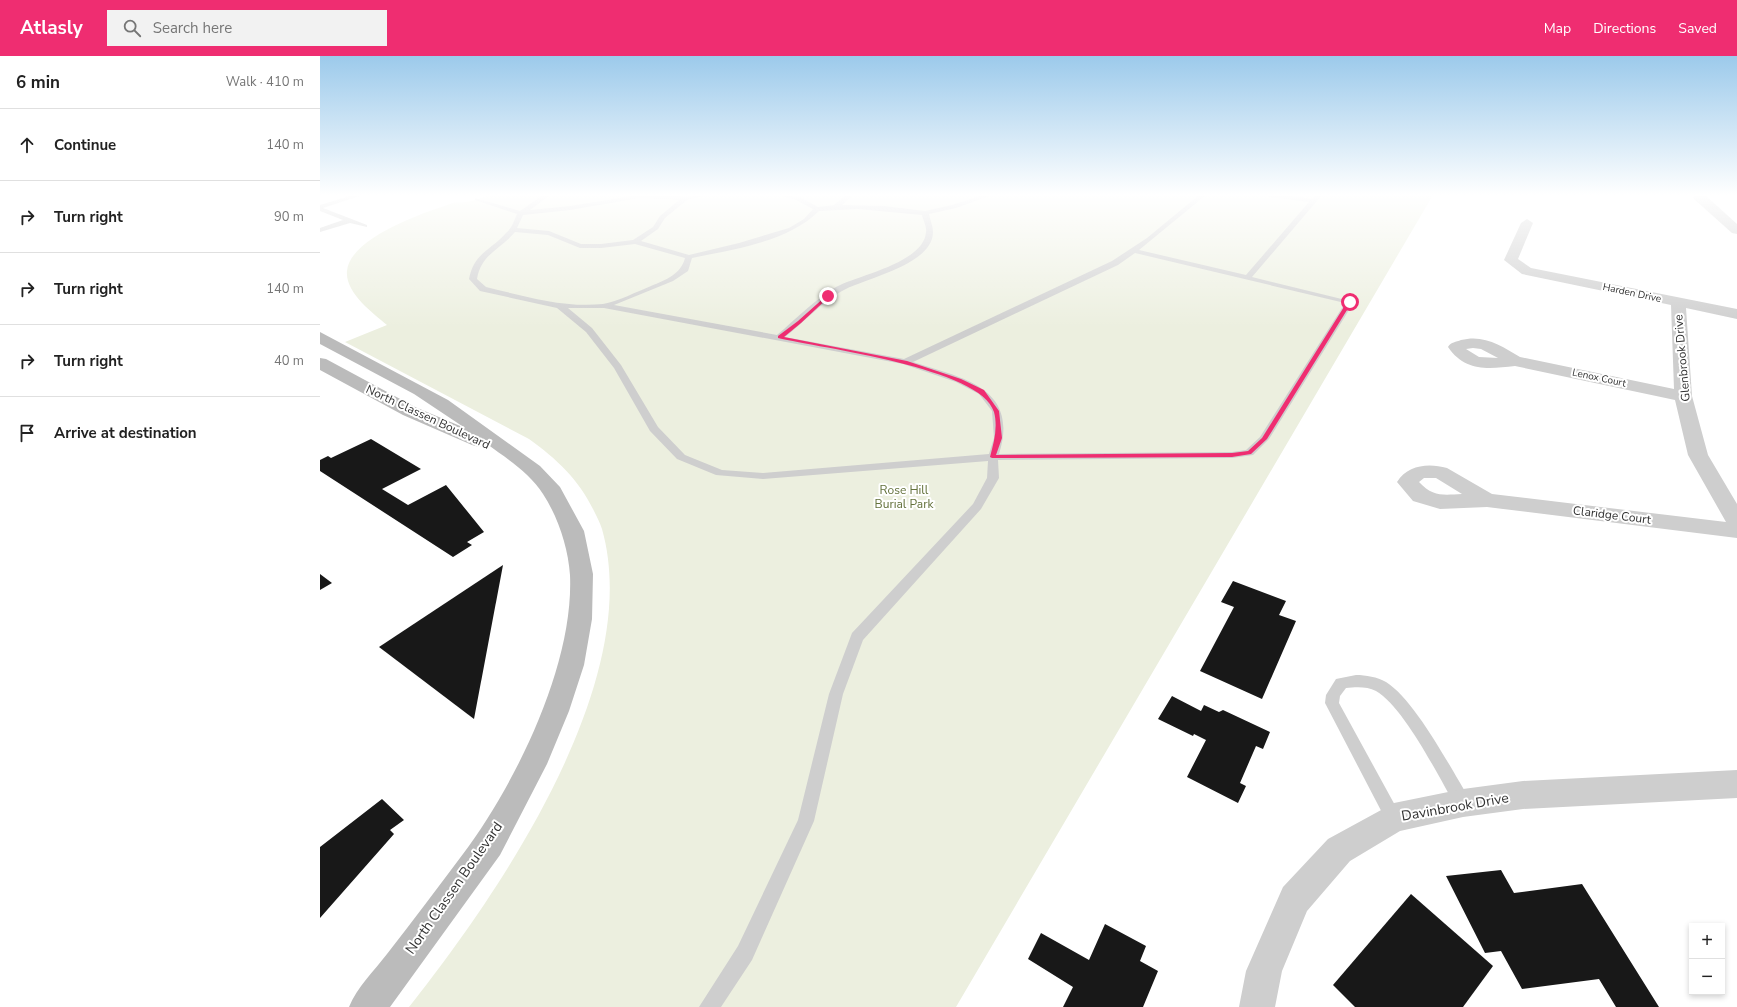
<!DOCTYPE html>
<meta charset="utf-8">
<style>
:root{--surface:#fff;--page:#f2f2f2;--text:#222;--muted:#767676;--line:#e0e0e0;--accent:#ef2d71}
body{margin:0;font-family:"Nunito Sans",sans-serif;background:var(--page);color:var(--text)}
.controls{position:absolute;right:12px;bottom:12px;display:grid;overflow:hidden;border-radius:0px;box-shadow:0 2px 6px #0003}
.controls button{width:36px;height:36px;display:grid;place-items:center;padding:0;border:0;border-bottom:1px solid var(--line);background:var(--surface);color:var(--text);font:20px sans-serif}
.stop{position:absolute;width:12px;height:12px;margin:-9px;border:3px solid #ef2d71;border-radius:50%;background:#fff}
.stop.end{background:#ef2d71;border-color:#fff;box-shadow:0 1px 4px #0008}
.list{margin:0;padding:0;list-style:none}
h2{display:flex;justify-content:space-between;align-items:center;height:52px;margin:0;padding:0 16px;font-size:17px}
h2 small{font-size:13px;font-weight:400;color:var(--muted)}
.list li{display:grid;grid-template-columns:26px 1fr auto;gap:12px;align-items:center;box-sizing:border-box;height:72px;padding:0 16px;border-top:1px solid var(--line)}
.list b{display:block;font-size:15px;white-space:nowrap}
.list em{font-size:13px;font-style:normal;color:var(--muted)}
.icon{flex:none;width:22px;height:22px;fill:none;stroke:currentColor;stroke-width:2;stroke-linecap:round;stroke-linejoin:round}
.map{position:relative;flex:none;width:1417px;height:951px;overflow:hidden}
header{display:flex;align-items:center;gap:24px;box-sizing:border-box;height:56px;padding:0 20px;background:var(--accent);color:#fff}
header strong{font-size:19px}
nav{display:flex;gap:22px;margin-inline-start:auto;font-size:14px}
.search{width:280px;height:36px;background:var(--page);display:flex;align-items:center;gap:10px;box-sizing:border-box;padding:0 14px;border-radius:0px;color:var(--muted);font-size:15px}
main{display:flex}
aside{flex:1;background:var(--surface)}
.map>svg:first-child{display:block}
.green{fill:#ecefdf}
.building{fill:#181818}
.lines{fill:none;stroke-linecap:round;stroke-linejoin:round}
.lane{fill:#cecece;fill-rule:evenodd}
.street{fill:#cecece;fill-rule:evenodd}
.secondary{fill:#bbb;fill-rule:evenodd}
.route{fill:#ef2d71}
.labels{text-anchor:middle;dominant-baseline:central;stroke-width:4;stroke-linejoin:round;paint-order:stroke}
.far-street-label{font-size:10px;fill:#313131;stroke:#fff}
.street-label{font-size:12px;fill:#313131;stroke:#fff}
.park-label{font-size:12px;fill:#63713b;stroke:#fff}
.near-street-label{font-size:14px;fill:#313131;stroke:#fff}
</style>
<header>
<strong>Atlasly</strong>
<div class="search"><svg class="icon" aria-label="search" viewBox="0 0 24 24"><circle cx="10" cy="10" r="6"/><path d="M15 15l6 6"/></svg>Search here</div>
<nav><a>Map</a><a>Directions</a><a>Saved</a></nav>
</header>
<main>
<aside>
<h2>6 min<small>Walk · 410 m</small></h2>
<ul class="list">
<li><svg class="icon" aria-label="ahead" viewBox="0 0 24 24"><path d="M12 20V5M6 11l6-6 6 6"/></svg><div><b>Continue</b></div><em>140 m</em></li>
<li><svg class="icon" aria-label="right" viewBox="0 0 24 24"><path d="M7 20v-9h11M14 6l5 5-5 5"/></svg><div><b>Turn right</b></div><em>90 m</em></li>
<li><svg class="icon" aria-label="right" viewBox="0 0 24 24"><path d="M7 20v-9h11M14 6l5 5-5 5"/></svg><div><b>Turn right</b></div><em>140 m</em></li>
<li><svg class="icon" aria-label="right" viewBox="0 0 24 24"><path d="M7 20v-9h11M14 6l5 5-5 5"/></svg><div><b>Turn right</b></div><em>40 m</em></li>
<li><svg class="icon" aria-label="arrive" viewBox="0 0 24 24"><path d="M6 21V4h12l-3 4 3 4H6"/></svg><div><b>Arrive at destination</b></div></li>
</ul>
</aside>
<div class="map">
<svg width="1417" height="951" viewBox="0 0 1417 951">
<rect width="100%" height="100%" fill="#fff"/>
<path class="green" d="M 168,139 L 1113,139 L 636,951 L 89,951 C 180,836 325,625 282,473 C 280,467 277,461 274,455 C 259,424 237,403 209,383 L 25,286 L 67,269 C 53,257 25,237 27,215 C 30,181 106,156 133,147 C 137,146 141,147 145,146 C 152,146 162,142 168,139 Z"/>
<g class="building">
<path d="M 51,383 L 101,413 L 62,433 L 88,449 L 126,429 L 164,476 L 147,486 L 152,489 L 133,501 L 0,415 L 0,404 L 8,400 L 11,402 Z"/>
<path d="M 183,509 L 154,663 L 59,591 Z"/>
<path d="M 0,518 L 12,527 L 0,534 Z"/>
<path d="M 913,525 L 966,545 L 959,559 L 976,565 L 942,643 L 880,615 L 914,551 L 901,546 Z"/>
<path d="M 852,640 L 881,655 L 884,649 L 899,656 L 903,654 L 950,676 L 943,693 L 936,690 L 920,727 L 926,730 L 918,747 L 867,721 L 886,684 L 874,678 L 873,680 L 838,663 Z"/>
<path d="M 62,743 L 84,764 L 70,774 L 74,778 L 0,862 L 0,791 Z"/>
<path d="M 1181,814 L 1194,837 L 1262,828 L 1339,951 L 1296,951 L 1279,923 L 1202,933 L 1181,895 L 1165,897 L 1126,820 Z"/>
<path d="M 1091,838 L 1173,910 L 1143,951 L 1035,951 L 1013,929 Z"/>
<path d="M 785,868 L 826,890 L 820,905 L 838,915 L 823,951 L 743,951 L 753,931 L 708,903 L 721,877 L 769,904 Z"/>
</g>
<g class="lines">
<g class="lane">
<path d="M 33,139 L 42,139 L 3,152 L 47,169 L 47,171 L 30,167 L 0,176 L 0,172 L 23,164 L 0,155 L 0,149 Z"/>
<path d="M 223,139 L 230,139 L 210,154 L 250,150 L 318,139 L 348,139 L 365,141 L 387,139 L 367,144 L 345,162 L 338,173 L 321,185 L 369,199 L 419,187 L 469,172 L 484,163 L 493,153 L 476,144 L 458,139 L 480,141 L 498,151 L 514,149 L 526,139 L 533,139 L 522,149 L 564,150 L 605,155 L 632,149 L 663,139 L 672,139 L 636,152 L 609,158 C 610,164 613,170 613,176 C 613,209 545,222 522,235 C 501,247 484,266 465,281 L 584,303 L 792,205 L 827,182 L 879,139 L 886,139 L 819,194 L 926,219 L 989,146 L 950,141 L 947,139 L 963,139 L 992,143 L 996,139 L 1002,139 L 932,221 L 1034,246 L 949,383 L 933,399 L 912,402 L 678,404 L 679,422 L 661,453 L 543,584 L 523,638 L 494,765 L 432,904 L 401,951 L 379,951 L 418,890 L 478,764 L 509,638 L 532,577 L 653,448 L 667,422 L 668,405 L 443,423 L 396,419 L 357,403 L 330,375 L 294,312 L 266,276 L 237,252 L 160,235 L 149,223 C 154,197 170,195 186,177 C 192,172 194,165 197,158 L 155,144 L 155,142 L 200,155 ZM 320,142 L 359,144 L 340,160 L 333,171 L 313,184 L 281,188 L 261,188 L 229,175 L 197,172 L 203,159 L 250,154 ZM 538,153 L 602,159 C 603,164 607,171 606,176 C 604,207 538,219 516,231 C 494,244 476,263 457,279 L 294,249 L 353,225 L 368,215 L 372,202 C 414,193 468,186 499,155 ZM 195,176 L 228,179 L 260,192 L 281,192 L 315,188 L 365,202 C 361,218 346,224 331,230 C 318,235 297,246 283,248 C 243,252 204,240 166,231 L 157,223 C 161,198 180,194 195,176 ZM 815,197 L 1025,247 L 940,381 L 926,394 L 912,396 L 679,398 C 700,331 642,322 593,306 L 798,209 ZM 248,252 L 284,252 L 583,308 L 636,326 L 659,338 L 672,355 L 674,382 L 669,398 L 443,417 L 402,414 L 365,399 L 338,371 L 301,309 L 272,272 Z"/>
<path d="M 1036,619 C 1046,619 1057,621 1066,626 C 1095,644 1130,711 1149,742 L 1151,747 L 1149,752 L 1143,755 L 1137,752 C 1119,722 1085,652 1056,635 C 1047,630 1035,631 1026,632 L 1020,640 L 1019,647 L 1082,762 L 1080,768 L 1074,770 L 1068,768 L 1005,647 L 1006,639 L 1016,623 Z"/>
</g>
<g class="street">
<path d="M 1373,139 L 1385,139 L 1417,168 L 1417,178 L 1412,177 L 1374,143 Z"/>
<path d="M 1207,163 L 1213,167 L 1198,203 L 1211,212 L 1417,253 L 1417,263 L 1366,252 L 1372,340 L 1388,399 L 1417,448 L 1417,482 L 1167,451 L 1120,453 L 1093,445 L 1077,426 C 1088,409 1108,407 1127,412 L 1172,438 L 1406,466 L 1368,399 L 1355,344 L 1195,310 C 1168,313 1145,316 1128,291 C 1131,286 1136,286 1141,284 C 1164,278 1182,290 1200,301 L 1354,333 L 1351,249 L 1202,218 L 1184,204 L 1201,167 ZM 1153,292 L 1161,293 L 1178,302 L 1159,301 L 1146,293 ZM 1104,422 L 1116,422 L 1142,438 C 1123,439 1113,441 1099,426 Z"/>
<path d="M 1417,714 L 1417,742 L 1203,753 L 1143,761 L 1080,775 L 1030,805 L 987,855 L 962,915 L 955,951 L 919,951 L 926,915 L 963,831 L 1008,783 L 1074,747 L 1143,733 L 1203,725 Z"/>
</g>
<path class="secondary" d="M 0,276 L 128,344 L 220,410 L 240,431 L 264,475 L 273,518 L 272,563 L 264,609 L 249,655 L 227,708 L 180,799 L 70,951 L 29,951 C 37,931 54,915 67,898 C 93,865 118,831 143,798 C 196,727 254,609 250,519 C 248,491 238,461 223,438 C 210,417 186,402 167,388 L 159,391 L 152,389 L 83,359 L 0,314 L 0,302 L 6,303 L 95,351 L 145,372 L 94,338 L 0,288 Z"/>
</g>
<linearGradient id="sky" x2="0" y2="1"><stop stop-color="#9ccaeb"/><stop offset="0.51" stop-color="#fff"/><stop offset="1" stop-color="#fff" stop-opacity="0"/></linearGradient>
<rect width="1417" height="272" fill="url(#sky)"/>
<path class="route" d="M 506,240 L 510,240 L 481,267 L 464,281 L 587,305 L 641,323 L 664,334 L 679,355 L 682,382 L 676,399 L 912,397 L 928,395 L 942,382 L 1027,246 L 1032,246 L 947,383 L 931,398 L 912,401 L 672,402 L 670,401 C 674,386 678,371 674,356 C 662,312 500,292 458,282 L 458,280 L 478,265 Z"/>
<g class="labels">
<g class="far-street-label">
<text transform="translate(1312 237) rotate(12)">Harden Drive</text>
<text transform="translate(1279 322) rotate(12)">Lenox Court</text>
</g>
<g class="street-label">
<text transform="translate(1362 302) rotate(-95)">Glenbrook Drive</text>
<text transform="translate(108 361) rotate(25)">North Classen Boulevard</text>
<text transform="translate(1292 459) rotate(7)">Claridge Court</text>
</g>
<g class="park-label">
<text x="584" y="434">Rose Hill<tspan x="584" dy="14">Burial Park</tspan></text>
</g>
<g class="near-street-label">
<text transform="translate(1135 751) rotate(-10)">Davinbrook Drive</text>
<text transform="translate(134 832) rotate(-55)">North Classen Boulevard</text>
</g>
</g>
</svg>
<div class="controls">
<button>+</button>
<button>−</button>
</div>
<div class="stop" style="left:1030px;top:246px"></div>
<div class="stop end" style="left:508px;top:240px"></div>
</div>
</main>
